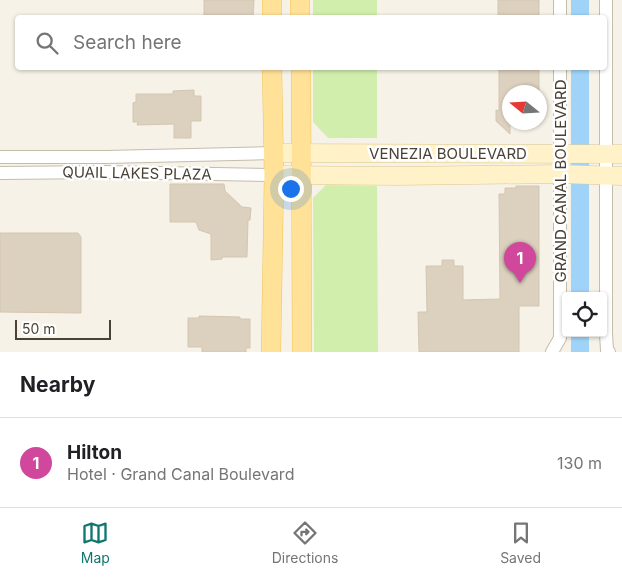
<!DOCTYPE html>
<meta charset="utf-8">
<style>
:root{--surface:#fff;--page:#f2f2f2;--text:#202124;--muted:#757577;--line:#e0e0e0;--accent:#0f766e}
body{margin:0;font-family:Inter,sans-serif;background:var(--page);color:var(--text)}
.controls{position:absolute;right:15px;bottom:15px;display:grid;overflow:hidden;border-radius:5px;box-shadow:0 1px 4px #0004}
.controls button{width:45px;height:45px;display:grid;place-items:center;padding:0;border:0;border-bottom:1px solid var(--line);background:var(--surface);color:var(--text);font:25px sans-serif}
.compass{position:absolute;left:502px;top:85px;width:45px;height:45px;border-radius:50%;background:var(--surface);box-shadow:0 1px 4px #0004;rotate:288deg}
.scale{position:absolute;left:15px;bottom:12px;width:96px;box-sizing:border-box;padding-left:5px;border:2px solid #4a4236;border-top:0;font-size:14px;line-height:18px;white-space:nowrap;color:#4a4236;-webkit-text-stroke:4px #fff;paint-order:stroke}
.you{position:absolute;left:290px;top:188px;width:18px;height:18px;margin:-12px;border:4px solid #fff;border-radius:50%;background:#1a73e8;box-shadow:0 0 0 8px #1a73e833}
.badge{display:grid;place-items:center;width:32px;height:32px;border-radius:50%;background:var(--accent);color:#fff;font-size:16px;font-weight:700}
.pin{position:absolute;translate:-50% -41px;filter:drop-shadow(0 1px 2px #0008)}
.pin::after{content:'';position:absolute;top:26px;width:18px;height:15px;background:inherit;clip-path:polygon(0 0,100% 0,50% 100%)}
.list{margin:0;padding:0;list-style:none}
h2{display:flex;justify-content:space-between;align-items:center;height:65px;margin:0;padding:0 20px;font-size:21px}
h2 small{font-size:16px;font-weight:400;color:var(--muted)}
.list li{display:grid;grid-template-columns:32px 1fr auto;gap:15px;align-items:center;box-sizing:border-box;height:90px;padding:0 20px;border-top:1px solid var(--line)}
.list b{display:block;font-size:19px;white-space:nowrap}
.list p{margin:0;font-size:16px;white-space:nowrap;color:var(--muted)}
.list em{font-size:16px;font-style:normal;color:var(--muted)}
.icon{flex:none;width:28px;height:28px;fill:none;stroke:currentColor;stroke-width:2;stroke-linecap:round;stroke-linejoin:round}
.map{position:relative;flex:none;width:622px;height:352px;overflow:hidden}
.search{position:absolute;background:var(--surface);box-shadow:0 1px 4px #0004;left:15px;right:15px;top:15px;height:55px;display:flex;align-items:center;gap:12px;box-sizing:border-box;padding:0 18px;border-radius:5px;color:var(--muted);font-size:19px}
.sheet{height:155px;background:var(--surface)}
nav{display:flex;justify-content:space-around;align-items:center;box-sizing:border-box;height:70px;border-top:1px solid var(--line);background:var(--surface);font-size:14px;color:var(--muted)}
nav a{display:grid;justify-items:center;gap:2px}
nav .on{color:var(--accent)}
.map>svg:first-child{display:block}
.green{fill:#d1eead}
.water{fill:#9fd4f8}
.building{fill:#dcd0bf;stroke:#d4c6af}
.lines{fill:none;stroke-linecap:round;stroke-linejoin:round}
.street-casing{stroke:#c5bdac;stroke-width:14}
.secondary-casing{stroke:#dac793;stroke-width:19}
.primary-casing{stroke:#f1c45b;stroke-width:20}
.street{stroke:#fff;stroke-width:12}
.secondary{stroke:#fff2c9;stroke-width:18}
.primary{stroke:#ffe198;stroke-width:19}
.labels{text-anchor:middle;dominant-baseline:central;stroke-width:5;stroke-linejoin:round;paint-order:stroke}
.street-label{font-size:15px;fill:#4a4236;stroke:#fff}
</style>
<div class="map">
<svg width="622" height="352" viewBox="0 0 622 352">
<rect width="100%" height="100%" fill="#f6f2e8"/>
<g class="green">
<rect x="313" y="0" width="64" height="17"/>
<path d="M 313,68 L 377,68 L 377,138 L 328,138 L 313,122 Z"/>
<path d="M 326,185 L 377,186 L 378,352 L 314,352 L 313,198 Z"/>
</g>
<g class="water">
<rect x="571" y="0" width="18" height="17"/>
<rect x="571" y="68" width="18" height="228"/>
<rect x="571" y="333" width="18" height="19"/>
</g>
<g class="building">
<path d="M 204,0 L 254,0 L 253,18 L 204,18 Z"/>
<rect x="498" y="0" width="41" height="18"/>
<path d="M 499,68 L 539,68 L 539,92 L 510,92 L 510,134 L 496,121 L 496,110 L 499,111 Z"/>
<path d="M 194,90 L 194,96 L 201,96 L 201,121 L 191,121 L 191,138 L 174,138 L 174,124 L 137,125 L 138,122 L 133,122 L 133,103 L 136,102 L 136,94 L 173,94 L 173,91 Z"/>
<path d="M 170,184 L 224,184 L 225,191 L 242,207 L 251,208 L 250,220 L 248,220 L 247,257 L 222,257 L 222,259 L 211,260 L 211,234 L 199,230 L 196,222 L 170,222 Z"/>
<path d="M 516,186 L 539,186 L 539,306 L 519,306 L 519,352 L 419,352 L 418,312 L 427,312 L 426,266 L 442,266 L 442,260 L 454,260 L 454,266 L 463,266 L 463,300 L 500,299 L 499,194 L 505,194 L 505,188 L 516,188 Z"/>
<path d="M 0,233 L 78,233 L 81,237 L 81,313 L 0,312 Z"/>
<path d="M 199,316 L 240,317 L 240,319 L 250,319 L 250,348 L 246,348 L 246,352 L 202,352 L 202,347 L 188,347 L 188,318 L 199,318 Z"/>
</g>
<g class="lines">
<g class="street-casing">
<g id="street">
<path d="M 560,0 L 560,18"/>
<path d="M 606,0 L 606,334 L 607,350 L 609,352"/>
<path d="M 0,157 L 106,157 L 273,153"/>
<path d="M 0,173 L 106,172 L 274,175"/>
<path d="M 552,352 L 560,338 L 560,68"/>
</g>
</g>
<g class="secondary-casing">
<g id="secondary">
<path d="M 273,153 L 622,154"/>
<path d="M 274,175 L 398,176 L 560,174 L 622,176"/>
</g>
</g>
<g class="primary-casing">
<g id="primary">
<path d="M 272,0 L 272,18"/>
<path d="M 300,0 L 300,18"/>
<path d="M 301,68 L 302,352"/>
<path d="M 271,352 L 274,175 L 272,68"/>
</g>
</g>
<use href="#street" class="street"/>
<use href="#secondary" class="secondary"/>
<use href="#primary" class="primary"/>
</g>
<g class="labels">
<g class="street-label">
<text x="448" y="153">VENEZIA BOULEVARD</text>
<text transform="translate(137 173) rotate(1)">QUAIL LAKES PLAZA</text>
<text transform="translate(560 181) rotate(-90)">GRAND CANAL BOULEVARD</text>
</g>
</g>
</svg>
<div class="controls">
<button><svg class="icon" aria-label="locate" viewBox="0 0 24 24"><circle cx="12" cy="12" r="6"/><path d="M12 2v4M12 18v4M2 12h4M18 12h4"/></svg></button>
</div>
<svg class="compass" viewBox="-18 -18 36 36"><path d="M0-13l5 13h-10z" fill="#e53935"/><path d="M0 13l5-13h-10z" fill="#757577"/></svg>
<div class="scale">50 m</div>
<div class="you"></div>
<div class="pin badge" style="left:520px;top:283px;background:#d1479c">1</div>
<div class="search"><svg class="icon" aria-label="search" viewBox="0 0 24 24"><circle cx="10" cy="10" r="6"/><path d="M15 15l6 6"/></svg>Search here</div>
</div>
<section class="sheet">
<h2>Nearby<small></small></h2>
<ul class="list">
<li><span class="badge" style="background:#d1479c">1</span><div><b>Hilton</b><p>Hotel · Grand Canal Boulevard</p></div><em>130 m</em></li>
</ul>
</section>
<nav>
<a class="on"><svg class="icon" aria-label="map" viewBox="0 0 24 24"><path d="M3 6l6-2 6 2 6-2v14l-6 2-6-2-6 2zM9 4v14M15 6v14"/></svg>Map</a>
<a><svg class="icon" aria-label="directions" viewBox="0 0 24 24"><path d="M12 3l9 9-9 9-9-9zM9 14v-3h6M13 9l2 2-2 2"/></svg>Directions</a>
<a><svg class="icon" aria-label="saved" viewBox="0 0 24 24"><path d="M7 4h10v16l-5-4-5 4z"/></svg>Saved</a>
</nav>
